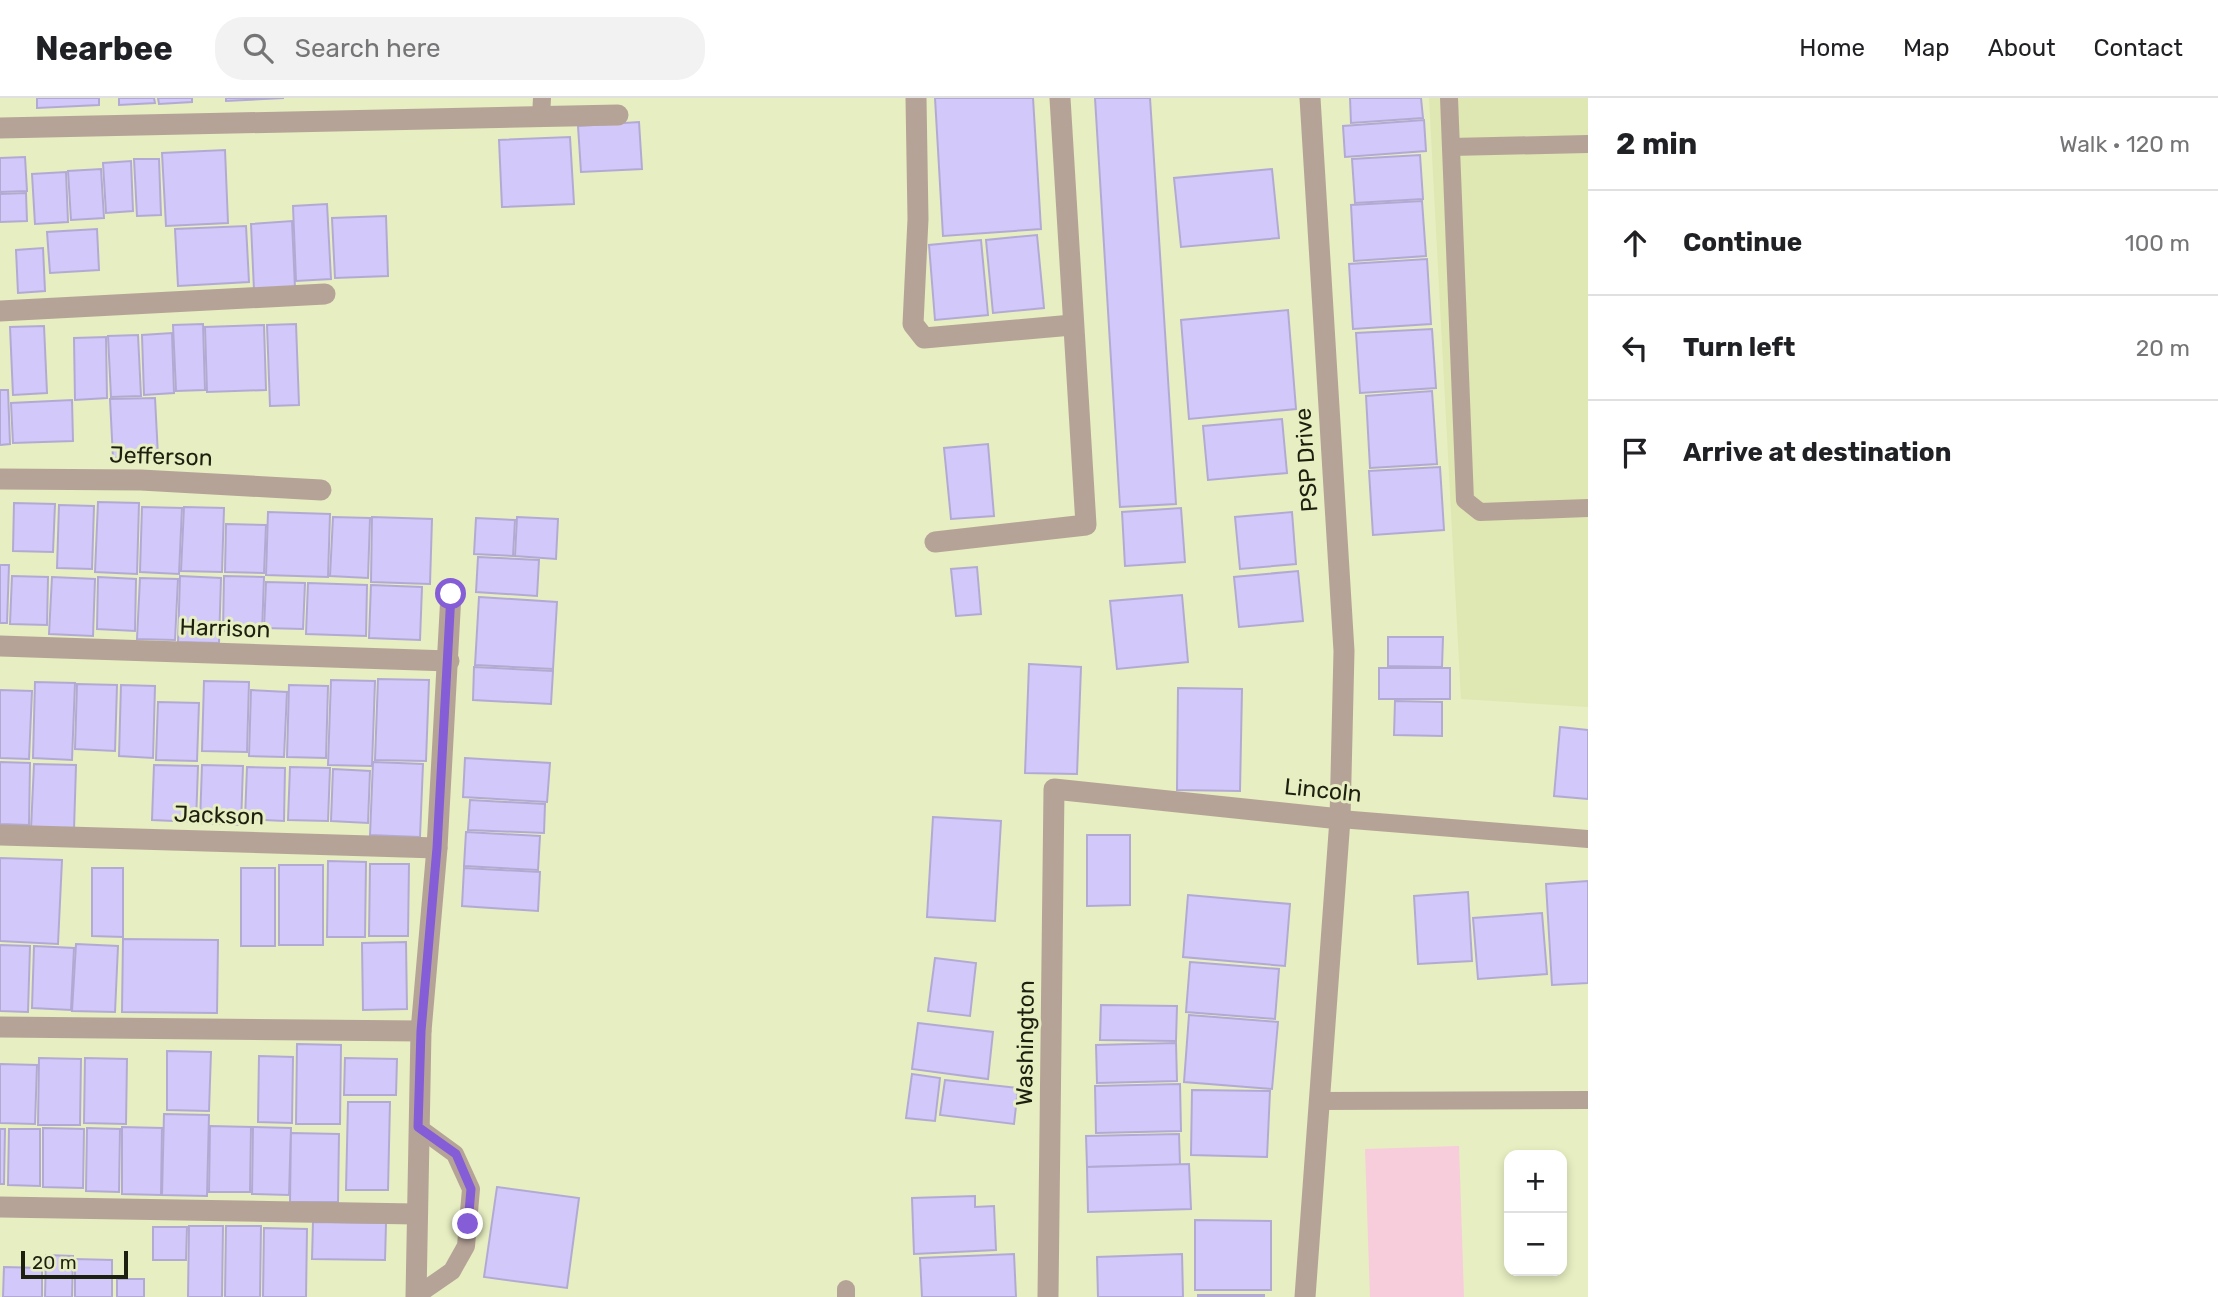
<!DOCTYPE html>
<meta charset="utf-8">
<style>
:root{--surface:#fff;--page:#f2f2f2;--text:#202124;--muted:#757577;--line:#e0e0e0}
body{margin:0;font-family:Rubik,sans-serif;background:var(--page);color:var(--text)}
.controls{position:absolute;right:21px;bottom:21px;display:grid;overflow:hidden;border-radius:14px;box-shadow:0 4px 10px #0003}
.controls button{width:63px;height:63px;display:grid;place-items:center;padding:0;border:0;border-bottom:2px solid var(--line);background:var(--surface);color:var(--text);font:35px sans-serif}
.scale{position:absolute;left:21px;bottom:18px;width:107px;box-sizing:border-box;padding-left:7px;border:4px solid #1d200f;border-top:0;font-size:19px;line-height:24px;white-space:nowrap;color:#1d200f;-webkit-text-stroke:5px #e7eec1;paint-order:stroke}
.stop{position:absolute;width:21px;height:21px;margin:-16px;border:5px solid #845dd7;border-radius:50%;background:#fff}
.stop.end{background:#845dd7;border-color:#fff;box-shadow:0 2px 7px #0008}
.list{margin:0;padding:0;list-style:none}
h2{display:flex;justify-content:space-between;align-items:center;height:91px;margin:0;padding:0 28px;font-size:30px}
h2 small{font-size:23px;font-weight:400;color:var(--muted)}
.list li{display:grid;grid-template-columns:46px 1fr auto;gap:21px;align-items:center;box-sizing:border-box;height:105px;padding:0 28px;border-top:2px solid var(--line)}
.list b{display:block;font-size:26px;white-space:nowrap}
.list em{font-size:23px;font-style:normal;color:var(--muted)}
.icon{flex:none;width:38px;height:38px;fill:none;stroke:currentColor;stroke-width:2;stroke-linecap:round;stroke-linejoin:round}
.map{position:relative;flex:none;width:1588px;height:1199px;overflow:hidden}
header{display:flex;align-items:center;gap:42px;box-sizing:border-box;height:98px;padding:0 35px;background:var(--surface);border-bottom:2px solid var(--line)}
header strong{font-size:33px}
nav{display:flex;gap:38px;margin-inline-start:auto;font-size:24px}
.search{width:490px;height:63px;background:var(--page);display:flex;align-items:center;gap:18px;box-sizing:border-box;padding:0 24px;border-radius:28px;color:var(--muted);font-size:26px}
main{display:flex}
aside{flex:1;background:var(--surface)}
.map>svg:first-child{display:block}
.built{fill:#dfe7b2}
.green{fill:#f7ccdb}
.building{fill:#d3c8fa;stroke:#b3aad4;stroke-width:2}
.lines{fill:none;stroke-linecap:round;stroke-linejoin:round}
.lane{stroke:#b6a398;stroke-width:18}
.street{stroke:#b6a398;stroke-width:21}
.route{stroke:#845dd7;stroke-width:9}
.labels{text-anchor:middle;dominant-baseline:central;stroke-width:6;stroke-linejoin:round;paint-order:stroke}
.street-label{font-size:23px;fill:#1d200f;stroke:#e7eec1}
</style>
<header>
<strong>Nearbee</strong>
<div class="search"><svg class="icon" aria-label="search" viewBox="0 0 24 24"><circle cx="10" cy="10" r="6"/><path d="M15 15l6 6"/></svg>Search here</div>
<nav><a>Home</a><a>Map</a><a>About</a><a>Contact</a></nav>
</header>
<main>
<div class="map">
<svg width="1588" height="1199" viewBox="0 0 1588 1199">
<rect width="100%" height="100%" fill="#e7eec1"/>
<path class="built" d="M 1429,0 L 1588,0 L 1588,609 L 1461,601 Z"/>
<path class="green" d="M 1459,1048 L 1464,1199 L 1370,1199 L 1365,1051 Z"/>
<g class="building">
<path d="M 37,0 L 99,0 L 99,7 L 37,10 Z"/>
<path d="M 119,0 L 154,0 L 155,5 L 119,7 Z"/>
<path d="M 158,0 L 192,0 L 192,4 L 159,6 Z"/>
<path d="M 226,0 L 284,0 L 226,3 Z"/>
<path d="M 935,0 L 1033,0 L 1041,131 L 943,138 Z"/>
<path d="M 1095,0 L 1150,0 L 1176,406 L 1120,409 Z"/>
<path d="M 1350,0 L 1421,0 L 1423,20 L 1351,25 Z"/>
<path d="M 1424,22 L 1426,53 L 1345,59 L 1343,28 Z"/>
<path d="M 639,24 L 642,71 L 581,74 L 578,28 Z"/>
<path d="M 570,39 L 574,106 L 502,109 L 499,42 Z"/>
<path d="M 225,52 L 228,125 L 166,128 L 162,55 Z"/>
<path d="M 1420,57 L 1423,101 L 1355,105 L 1352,61 Z"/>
<path d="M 25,59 L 27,93 L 0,94 L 0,60 Z"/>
<path d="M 134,61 L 159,61 L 161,117 L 137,118 Z"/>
<path d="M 131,63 L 133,113 L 106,115 L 103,65 Z"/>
<path d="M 101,71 L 104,120 L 71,122 L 68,73 Z"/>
<path d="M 1272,71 L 1279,140 L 1181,149 L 1174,80 Z"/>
<path d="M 66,74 L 68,124 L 35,126 L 32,76 Z"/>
<path d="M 26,95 L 27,123 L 0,124 L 0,96 Z"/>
<path d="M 1422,103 L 1426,158 L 1354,163 L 1351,107 Z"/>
<path d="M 327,106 L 331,181 L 296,183 L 293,108 Z"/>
<path d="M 386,118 L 388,178 L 335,180 L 332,120 Z"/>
<path d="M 292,123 L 295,190 L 254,192 L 251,126 Z"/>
<path d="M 246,128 L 249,184 L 178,188 L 175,131 Z"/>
<path d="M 97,131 L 99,172 L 50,175 L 47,134 Z"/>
<path d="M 1037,137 L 1044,210 L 993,215 L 986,142 Z"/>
<path d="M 981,142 L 988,217 L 935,222 L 929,147 Z"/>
<path d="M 43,150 L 45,193 L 18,195 L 16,152 Z"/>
<path d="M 1427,161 L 1431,226 L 1353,231 L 1349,166 Z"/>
<path d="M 1288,212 L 1296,311 L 1189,321 L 1181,222 Z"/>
<path d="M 203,226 L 205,292 L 176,293 L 173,227 Z"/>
<path d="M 296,226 L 299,307 L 270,308 L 267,227 Z"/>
<path d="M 264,227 L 266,292 L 207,294 L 205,229 Z"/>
<path d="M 44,228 L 47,295 L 13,297 L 10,229 Z"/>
<path d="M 1432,231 L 1436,290 L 1360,295 L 1356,235 Z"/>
<path d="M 172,235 L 174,295 L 144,297 L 142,237 Z"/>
<path d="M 138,237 L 141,298 L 111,299 L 108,238 Z"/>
<path d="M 106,239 L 107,300 L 75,302 L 74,240 Z"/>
<path d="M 0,292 L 8,292 L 10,346 L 0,347 Z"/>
<path d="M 1432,293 L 1437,366 L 1370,370 L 1366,298 Z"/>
<path d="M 155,300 L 158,358 L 113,360 L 110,301 Z"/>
<path d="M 72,302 L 73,343 L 13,345 L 11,305 Z"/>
<path d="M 1282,321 L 1287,375 L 1208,382 L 1203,328 Z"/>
<path d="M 988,346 L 994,418 L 951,421 L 944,350 Z"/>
<path d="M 1440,369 L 1444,432 L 1373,437 L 1369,373 Z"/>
<path d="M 98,404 L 139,405 L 137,476 L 95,474 Z"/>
<path d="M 14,405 L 55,406 L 53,454 L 13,453 Z"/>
<path d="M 59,407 L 94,408 L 92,471 L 57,470 Z"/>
<path d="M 142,409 L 182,410 L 179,476 L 140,474 Z"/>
<path d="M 184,409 L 224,410 L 222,474 L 181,473 Z"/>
<path d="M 1181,410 L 1185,464 L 1125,468 L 1122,414 Z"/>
<path d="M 268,414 L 330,416 L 328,479 L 266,477 Z"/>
<path d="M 1292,414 L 1296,466 L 1240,471 L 1235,419 Z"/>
<path d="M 333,419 L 370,420 L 368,480 L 330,478 Z"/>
<path d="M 372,419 L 432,421 L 430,486 L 371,484 Z"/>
<path d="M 517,419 L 558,421 L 556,461 L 515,458 Z"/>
<path d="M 476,420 L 515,422 L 513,458 L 474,456 Z"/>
<path d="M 226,426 L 266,427 L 264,475 L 225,474 Z"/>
<path d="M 478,459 L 539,462 L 537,498 L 476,494 Z"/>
<path d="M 0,467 L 9,467 L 7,525 L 0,525 Z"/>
<path d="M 977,469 L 981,516 L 956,518 L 951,471 Z"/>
<path d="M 1298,473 L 1303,523 L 1239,529 L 1234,479 Z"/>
<path d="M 12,478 L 48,479 L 47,527 L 10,526 Z"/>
<path d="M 180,478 L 221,480 L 219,545 L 178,544 Z"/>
<path d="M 224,478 L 264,479 L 262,535 L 223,533 Z"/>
<path d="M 52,479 L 95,481 L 93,538 L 49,536 Z"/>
<path d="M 98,479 L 136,481 L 135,533 L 97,531 Z"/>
<path d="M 140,480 L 178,481 L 175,542 L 137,541 Z"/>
<path d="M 266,484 L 305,485 L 303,531 L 264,530 Z"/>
<path d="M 308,485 L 367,487 L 366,538 L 306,536 Z"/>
<path d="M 371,487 L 422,489 L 420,542 L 369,540 Z"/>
<path d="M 1182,497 L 1188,564 L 1117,571 L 1110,503 Z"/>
<path d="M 479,499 L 557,504 L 553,571 L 475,567 Z"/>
<path d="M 1388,539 L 1443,539 L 1442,569 L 1388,568 Z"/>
<path d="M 1029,566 L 1081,569 L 1077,676 L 1025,675 Z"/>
<path d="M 474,569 L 553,573 L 551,606 L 473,602 Z"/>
<rect x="1379" y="570" width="71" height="31"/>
<path d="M 378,581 L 429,582 L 426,663 L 375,662 Z"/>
<path d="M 331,582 L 375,583 L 372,668 L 328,667 Z"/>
<path d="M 204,583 L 249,584 L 247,654 L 202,653 Z"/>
<path d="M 35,584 L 75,585 L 72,662 L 33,660 Z"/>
<path d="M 77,586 L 117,587 L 115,653 L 75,651 Z"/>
<path d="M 121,587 L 155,588 L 153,660 L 119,658 Z"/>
<path d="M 289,587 L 328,588 L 326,660 L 287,659 Z"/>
<path d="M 1178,590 L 1242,591 L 1240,693 L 1177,692 Z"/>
<path d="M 0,592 L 32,593 L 29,661 L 0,660 Z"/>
<path d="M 251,592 L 287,594 L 284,659 L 249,658 Z"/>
<path d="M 1395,603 L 1442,604 L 1442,638 L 1394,637 Z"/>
<path d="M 158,604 L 199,605 L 197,663 L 156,662 Z"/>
<path d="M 1560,629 L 1588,632 L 1588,701 L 1554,698 Z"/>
<path d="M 465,660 L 550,665 L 547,704 L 463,699 Z"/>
<path d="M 0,664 L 30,665 L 29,727 L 0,726 Z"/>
<path d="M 373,664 L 423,666 L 420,739 L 370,737 Z"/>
<path d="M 34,666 L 76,667 L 74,732 L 31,731 Z"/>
<path d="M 154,667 L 198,668 L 196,724 L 152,722 Z"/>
<path d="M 202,667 L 243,668 L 241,727 L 200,725 Z"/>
<path d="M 247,669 L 285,670 L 284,723 L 245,721 Z"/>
<path d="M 290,669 L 330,670 L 328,723 L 288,722 Z"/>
<path d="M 333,671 L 370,673 L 368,725 L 331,723 Z"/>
<path d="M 470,702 L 545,706 L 544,735 L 468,732 Z"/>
<path d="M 933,719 L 1001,723 L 995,823 L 927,819 Z"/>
<path d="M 466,734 L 540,738 L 538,772 L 464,768 Z"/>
<path d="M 1087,737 L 1130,737 L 1130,807 L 1087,808 Z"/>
<path d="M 0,760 L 62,762 L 58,846 L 0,843 Z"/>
<path d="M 328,763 L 366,764 L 365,839 L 327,839 Z"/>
<path d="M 370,766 L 409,766 L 408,838 L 369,838 Z"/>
<rect x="279" y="767" width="44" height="80"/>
<path d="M 92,770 L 123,770 L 123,839 L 92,838 Z"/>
<rect x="241" y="770" width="34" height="78"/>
<path d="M 464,770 L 540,774 L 538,813 L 462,808 Z"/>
<path d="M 1588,783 L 1588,885 L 1552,887 L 1546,786 Z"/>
<path d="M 1468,794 L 1472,863 L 1418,866 L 1414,798 Z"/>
<path d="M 1188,797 L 1290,806 L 1285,868 L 1183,859 Z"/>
<path d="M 1542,815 L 1547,876 L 1478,881 L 1473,820 Z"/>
<path d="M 123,841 L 218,842 L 217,915 L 122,914 Z"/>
<path d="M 406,844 L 407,911 L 363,912 L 362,845 Z"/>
<path d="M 76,846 L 118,848 L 115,914 L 72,913 Z"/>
<path d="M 0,847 L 30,848 L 28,914 L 0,913 Z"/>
<path d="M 34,848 L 74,850 L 71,912 L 32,910 Z"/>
<path d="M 935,860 L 976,865 L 970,918 L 928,913 Z"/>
<path d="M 1190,864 L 1279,871 L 1275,921 L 1186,914 Z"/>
<path d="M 1101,907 L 1177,908 L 1176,943 L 1100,942 Z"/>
<path d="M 1189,917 L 1278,924 L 1272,991 L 1184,984 Z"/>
<path d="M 918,925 L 993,934 L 988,981 L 912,971 Z"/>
<path d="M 1176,945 L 1177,983 L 1097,985 L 1096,947 Z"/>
<path d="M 297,946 L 341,947 L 340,1026 L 296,1026 Z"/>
<path d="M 167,953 L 211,954 L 209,1013 L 167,1012 Z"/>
<path d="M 259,958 L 293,959 L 292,1025 L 258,1024 Z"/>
<path d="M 39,960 L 81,961 L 80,1027 L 38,1027 Z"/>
<path d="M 85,960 L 127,961 L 126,1026 L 84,1025 Z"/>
<path d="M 345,960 L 397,961 L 396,997 L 344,997 Z"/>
<path d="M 0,966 L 37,967 L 35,1026 L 0,1025 Z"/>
<path d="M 912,976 L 940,980 L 935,1023 L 906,1020 Z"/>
<path d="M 945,982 L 1018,990 L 1014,1026 L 940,1017 Z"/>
<path d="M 1180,986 L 1181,1033 L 1096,1035 L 1095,988 Z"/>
<path d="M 1192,992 L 1270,993 L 1267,1059 L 1191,1057 Z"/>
<path d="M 348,1004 L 390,1004 L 388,1092 L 346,1092 Z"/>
<path d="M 164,1016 L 209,1017 L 207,1098 L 162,1097 Z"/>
<path d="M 210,1028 L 251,1029 L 250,1094 L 209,1094 Z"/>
<path d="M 122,1029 L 162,1030 L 161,1097 L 122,1096 Z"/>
<path d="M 253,1029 L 291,1030 L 289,1097 L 252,1096 Z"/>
<path d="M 43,1030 L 84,1031 L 83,1090 L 43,1089 Z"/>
<path d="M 87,1030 L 120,1031 L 119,1094 L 86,1093 Z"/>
<path d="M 0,1031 L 5,1031 L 4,1086 L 0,1086 Z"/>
<path d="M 9,1031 L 40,1031 L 40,1088 L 8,1087 Z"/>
<path d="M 291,1035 L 339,1036 L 338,1104 L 290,1104 Z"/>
<path d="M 1179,1036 L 1180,1067 L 1087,1069 L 1086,1038 Z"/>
<path d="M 1189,1066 L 1191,1111 L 1088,1114 L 1087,1069 Z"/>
<path d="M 497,1089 L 579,1100 L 567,1190 L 484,1179 Z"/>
<path d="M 975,1098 L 975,1109 L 994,1108 L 996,1152 L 914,1156 L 912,1100 Z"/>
<path d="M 1195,1122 L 1271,1123 L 1271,1192 L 1195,1192 Z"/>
<path d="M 313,1124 L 386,1125 L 385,1162 L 312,1161 Z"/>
<path d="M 189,1128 L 223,1128 L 222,1199 L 188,1199 Z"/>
<path d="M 226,1128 L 261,1128 L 260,1199 L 225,1199 Z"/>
<path d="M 153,1129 L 187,1129 L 186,1162 L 153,1162 Z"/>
<path d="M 264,1130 L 307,1131 L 306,1199 L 263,1199 Z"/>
<path d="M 1014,1156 L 1016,1199 L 922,1199 L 920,1160 Z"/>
<path d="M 1182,1156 L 1183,1199 L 1098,1199 L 1097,1159 Z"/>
<path d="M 46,1157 L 73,1158 L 72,1199 L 45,1199 Z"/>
<path d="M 75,1161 L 112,1162 L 112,1199 L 75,1199 Z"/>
<path d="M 4,1169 L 42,1170 L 42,1199 L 3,1199 Z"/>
<rect x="117" y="1181" width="27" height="18"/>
<rect x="1198" y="1197" width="66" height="2"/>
</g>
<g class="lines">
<g class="lane">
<path d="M 1449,0 L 1465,402 L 1480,414 L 1588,410"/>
<path d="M 541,19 L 542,0"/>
<path d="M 1451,49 L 1588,46"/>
<path d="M 1340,721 L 1588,741"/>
<path d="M 1318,1003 L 1588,1002"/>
<path d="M 416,1198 L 452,1173 L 466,1148 L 471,1091 L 455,1056 L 418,1029"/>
<path d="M 846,1199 L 846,1191"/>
</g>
<g class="street">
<path d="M 916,0 L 918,121 L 913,226 L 924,240 L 1072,227"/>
<path d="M 0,30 L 618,17"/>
<path d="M 0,213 L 325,196"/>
<path d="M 0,381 L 141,382 L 321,392"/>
<path d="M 935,444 L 1086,427 L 1060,0"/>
<path d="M 0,548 L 449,563"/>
<path d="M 0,737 L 437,750"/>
<path d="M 0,929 L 421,933"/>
<path d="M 0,1109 L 416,1116"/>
<path d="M 416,1199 L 421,933 L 437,750 L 451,496"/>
<path d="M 1048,1199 L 1054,691 L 1340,721"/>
<path d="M 1305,1199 L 1340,721 L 1344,553 L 1310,0"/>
</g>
</g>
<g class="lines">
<path class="route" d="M 451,496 L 437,750 L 421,933 L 418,1029 L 456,1056 L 471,1091 L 468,1126"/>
</g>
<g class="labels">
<g class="street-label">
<text transform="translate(161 358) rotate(2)">Jefferson</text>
<text transform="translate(1306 362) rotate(-94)">PSP Drive</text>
<text transform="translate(225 530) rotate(2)">Harrison</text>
<text transform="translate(1323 692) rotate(6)">Lincoln</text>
<text transform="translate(219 717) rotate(2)">Jackson</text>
<text transform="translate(1025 945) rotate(-89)">Washington</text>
</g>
</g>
</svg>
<div class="controls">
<button>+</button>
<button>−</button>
</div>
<div class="scale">20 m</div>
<div class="stop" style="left:451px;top:496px"></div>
<div class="stop end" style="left:468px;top:1126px"></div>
</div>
<aside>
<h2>2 min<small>Walk · 120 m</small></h2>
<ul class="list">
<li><svg class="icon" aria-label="ahead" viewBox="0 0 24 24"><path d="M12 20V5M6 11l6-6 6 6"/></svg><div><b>Continue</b></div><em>100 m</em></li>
<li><svg class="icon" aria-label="left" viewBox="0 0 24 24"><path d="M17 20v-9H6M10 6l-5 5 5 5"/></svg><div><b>Turn left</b></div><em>20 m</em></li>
<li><svg class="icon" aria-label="arrive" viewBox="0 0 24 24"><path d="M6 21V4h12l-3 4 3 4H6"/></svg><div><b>Arrive at destination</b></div></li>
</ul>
</aside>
</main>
